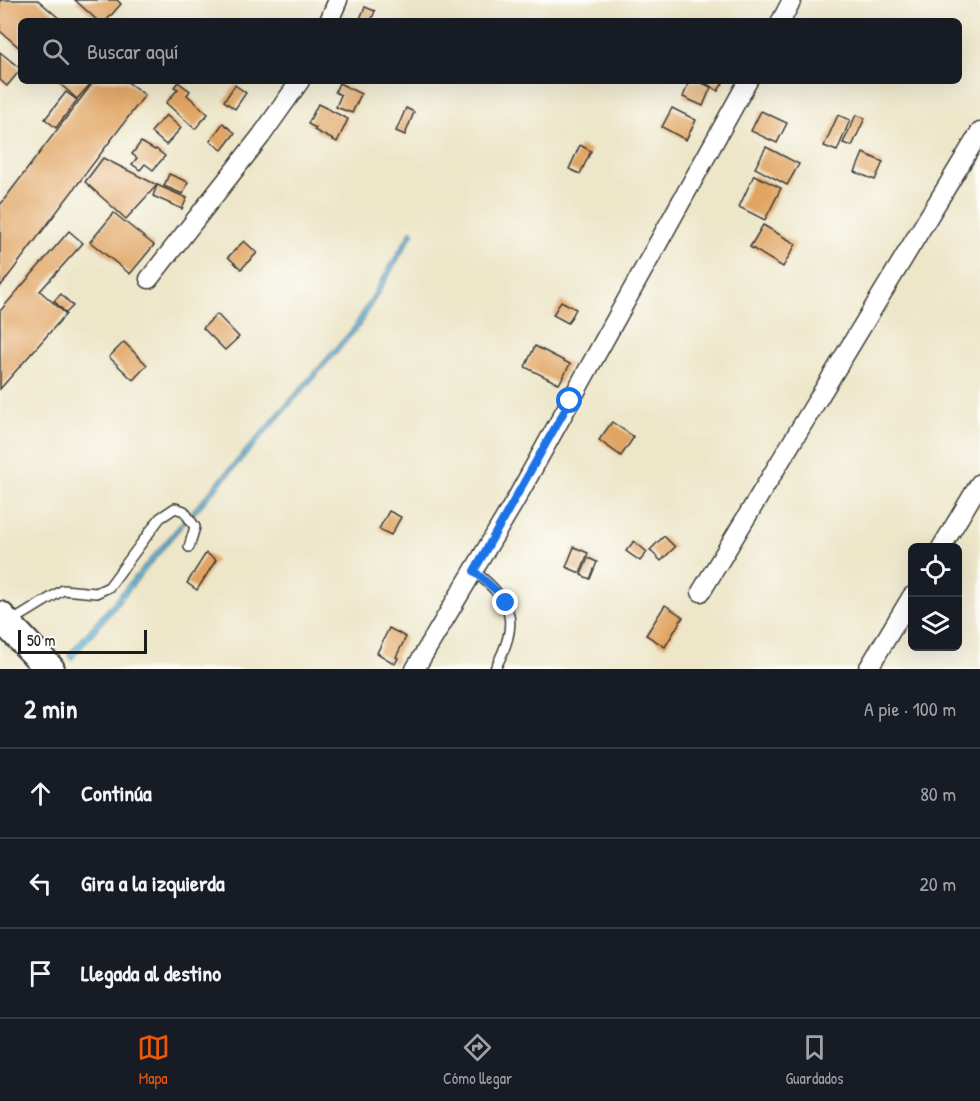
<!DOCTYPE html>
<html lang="es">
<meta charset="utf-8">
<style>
:root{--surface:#171b24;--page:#242831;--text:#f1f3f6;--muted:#9ea1a6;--line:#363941;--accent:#ea580c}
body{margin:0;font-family:"Patrick Hand",sans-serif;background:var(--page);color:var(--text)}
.controls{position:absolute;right:18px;bottom:18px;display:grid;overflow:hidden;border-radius:9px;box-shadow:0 6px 24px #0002}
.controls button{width:54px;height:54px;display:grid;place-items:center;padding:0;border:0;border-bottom:2px solid var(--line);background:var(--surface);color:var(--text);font:30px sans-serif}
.scale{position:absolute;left:18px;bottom:15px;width:129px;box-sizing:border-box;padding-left:6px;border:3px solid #1c1c1c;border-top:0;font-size:16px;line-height:21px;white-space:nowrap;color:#1c1c1c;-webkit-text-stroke:4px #fdfcf7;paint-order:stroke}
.stop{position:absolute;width:18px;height:18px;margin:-14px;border:4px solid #1a73e8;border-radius:50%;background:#fff}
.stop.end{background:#1a73e8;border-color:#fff;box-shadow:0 2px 6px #0008}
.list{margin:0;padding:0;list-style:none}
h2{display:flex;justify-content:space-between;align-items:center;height:78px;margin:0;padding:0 24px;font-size:26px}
h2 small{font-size:20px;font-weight:400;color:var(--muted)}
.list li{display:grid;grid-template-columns:39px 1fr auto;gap:18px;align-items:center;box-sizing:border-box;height:90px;padding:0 24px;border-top:2px solid var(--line)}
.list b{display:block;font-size:22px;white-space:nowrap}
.list em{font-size:20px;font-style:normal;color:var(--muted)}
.icon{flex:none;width:33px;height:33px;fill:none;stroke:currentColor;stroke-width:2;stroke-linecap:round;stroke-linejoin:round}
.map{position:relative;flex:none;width:980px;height:669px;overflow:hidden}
.search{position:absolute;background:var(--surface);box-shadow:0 6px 24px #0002;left:18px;right:18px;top:18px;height:66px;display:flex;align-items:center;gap:15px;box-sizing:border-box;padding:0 21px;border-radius:9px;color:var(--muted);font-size:22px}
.sheet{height:348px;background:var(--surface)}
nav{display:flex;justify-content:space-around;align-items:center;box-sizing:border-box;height:84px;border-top:2px solid var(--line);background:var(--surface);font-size:16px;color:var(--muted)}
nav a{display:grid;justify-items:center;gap:3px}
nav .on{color:var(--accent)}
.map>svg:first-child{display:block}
.water{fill:#6dc1e9;stroke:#446e82;stroke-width:1.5}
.building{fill:#e1a462}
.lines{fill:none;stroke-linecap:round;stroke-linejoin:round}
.service-casing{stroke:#3b3a36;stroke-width:12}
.minor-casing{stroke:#3b3a36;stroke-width:21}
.trunk-casing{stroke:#3b3a36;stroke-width:32}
.service{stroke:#fff;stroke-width:9}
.minor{stroke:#fff;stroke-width:18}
.trunk{stroke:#fff;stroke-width:28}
.route{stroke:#1a73e8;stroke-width:8}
</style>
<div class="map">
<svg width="980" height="669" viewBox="0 0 980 669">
<rect width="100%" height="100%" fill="#fdfcf7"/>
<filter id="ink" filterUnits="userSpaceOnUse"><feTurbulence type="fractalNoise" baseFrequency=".0167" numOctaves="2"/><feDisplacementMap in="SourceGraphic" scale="12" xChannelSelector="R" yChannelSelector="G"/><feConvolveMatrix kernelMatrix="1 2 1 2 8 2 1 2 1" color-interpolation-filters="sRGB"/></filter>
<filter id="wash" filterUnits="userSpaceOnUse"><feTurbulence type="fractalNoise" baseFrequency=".008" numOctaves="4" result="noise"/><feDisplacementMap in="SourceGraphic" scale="24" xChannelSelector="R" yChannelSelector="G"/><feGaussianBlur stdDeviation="1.35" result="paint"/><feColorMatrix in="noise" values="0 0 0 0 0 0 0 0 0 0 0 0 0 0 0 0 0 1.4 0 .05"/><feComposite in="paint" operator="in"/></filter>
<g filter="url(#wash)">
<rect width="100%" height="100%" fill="#ede6c9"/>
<g class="water">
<path d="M 411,230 L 414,232 L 359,327 L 195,513 L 192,511 L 354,327 Z"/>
<path d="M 186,517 L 188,519 L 72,659 L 68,655 Z"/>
</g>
<g id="blocks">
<g class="building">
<path d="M 0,0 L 38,0 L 62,21 L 21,21 L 21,49 L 0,31 Z"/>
<path d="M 75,0 L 117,0 L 121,4 L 106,21 L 98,21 Z"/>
<path d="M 365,7 L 375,11 L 371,21 L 359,21 Z"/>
<path d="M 0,52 L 21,69 L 7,86 L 0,80 Z"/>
<path d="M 57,81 L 93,81 L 77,99 Z"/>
<path d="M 94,81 L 126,81 L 145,95 L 0,287 L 0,205 Z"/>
<path d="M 689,81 L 697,81 L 711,87 L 703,106 L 683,97 Z"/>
<path d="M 702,81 L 724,81 L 718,91 Z"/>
<path d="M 178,82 L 190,91 L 187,95 L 208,114 L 195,129 L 166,103 L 178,89 L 174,87 Z"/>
<path d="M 339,83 L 361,94 L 352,113 L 336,107 L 341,95 L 335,92 Z"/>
<path d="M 235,85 L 246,93 L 235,109 L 224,101 Z"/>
<path d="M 66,92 L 77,100 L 56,128 L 45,119 Z"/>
<path d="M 318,104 L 348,119 L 337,142 L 314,130 L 316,128 L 308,124 Z"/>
<path d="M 406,108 L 414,112 L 405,135 L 396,131 Z"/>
<path d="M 672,108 L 696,120 L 686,140 L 662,127 Z"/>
<path d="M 761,111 L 787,123 L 777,143 L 751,131 Z"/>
<path d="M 166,115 L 181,128 L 166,145 L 151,132 Z"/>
<path d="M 838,115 L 850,120 L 837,151 L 824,146 Z"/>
<path d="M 856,115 L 865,118 L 852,146 L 843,143 Z"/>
<path d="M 223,123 L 235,133 L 222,150 L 210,141 Z"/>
<path d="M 141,142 L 155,150 L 156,149 L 165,156 L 153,170 L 145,164 L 140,170 L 132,164 L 137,158 L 132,154 Z"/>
<path d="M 580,145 L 591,151 L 580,174 L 569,169 Z"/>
<path d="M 766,147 L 799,164 L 787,185 L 755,168 Z"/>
<path d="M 863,153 L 883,162 L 875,180 L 855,172 Z"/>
<path d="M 103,158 L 157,185 L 126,219 L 85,182 Z"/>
<path d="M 169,174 L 188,182 L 183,194 L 164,186 Z"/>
<path d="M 754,175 L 781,188 L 765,220 L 739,207 Z"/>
<path d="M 157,185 L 187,198 L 182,209 L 153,196 Z"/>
<path d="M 114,213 L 154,245 L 130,274 L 90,242 Z"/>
<path d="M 763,225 L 796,244 L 783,267 L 750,247 Z"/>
<path d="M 69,231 L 83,243 L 40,291 L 66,314 L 0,389 L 0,311 Z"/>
<path d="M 244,241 L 257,253 L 241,269 L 228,257 Z"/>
<path d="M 61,294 L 73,306 L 66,313 L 54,301 Z"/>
<path d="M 561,301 L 576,309 L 568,323 L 553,315 Z"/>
<path d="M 217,314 L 239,337 L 225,350 L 203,328 Z"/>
<path d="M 124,342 L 147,365 L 133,380 L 109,357 Z"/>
<path d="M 535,346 L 570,364 L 559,384 L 525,367 Z"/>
<path d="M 612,422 L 634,437 L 621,456 L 599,440 Z"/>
<path d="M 389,511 L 401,517 L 391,535 L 379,529 Z"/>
<path d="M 664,536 L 675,547 L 661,561 L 650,550 Z"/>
<path d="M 634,541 L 647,552 L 640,561 L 626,551 Z"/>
<path d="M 574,547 L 588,553 L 580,573 L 566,567 Z"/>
<path d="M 206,553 L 216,560 L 197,590 L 187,583 Z"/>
<path d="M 588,558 L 597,562 L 590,579 L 581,575 Z"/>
<path d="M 665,605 L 683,617 L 665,647 L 646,635 Z"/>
<path d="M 389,628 L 406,637 L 396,657 L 398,658 L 395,664 L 377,653 Z"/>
</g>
</g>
</g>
<g filter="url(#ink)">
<use href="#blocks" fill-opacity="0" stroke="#3b3a36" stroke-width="1.5"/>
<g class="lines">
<g class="service-casing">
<g id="service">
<path d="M 474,571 C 515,604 519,622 495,669"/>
<path d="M 9,623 L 63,590 L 96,593 L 109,587 L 160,518 L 175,508 L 184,511 L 195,527 L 189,547"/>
</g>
</g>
<g class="minor-casing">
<g id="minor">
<path d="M 329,21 L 338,0"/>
<path d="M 781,21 L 792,0"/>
<path d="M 149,279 L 261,136 L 300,81"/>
<path d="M 941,548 L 980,483"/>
<path d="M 701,592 L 980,132"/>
<path d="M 415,669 L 515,501 L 748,81"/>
<path d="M 868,669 L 912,596"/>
</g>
</g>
<g class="trunk-casing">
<path id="trunk" d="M 0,616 L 50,669"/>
</g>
<use href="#service" class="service"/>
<use href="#minor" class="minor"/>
<use href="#trunk" class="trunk"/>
</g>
</g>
<g class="lines" filter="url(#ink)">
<path class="route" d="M 506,603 L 500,594 L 474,571 L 570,401"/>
</g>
</svg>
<div class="controls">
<button><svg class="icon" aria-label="locate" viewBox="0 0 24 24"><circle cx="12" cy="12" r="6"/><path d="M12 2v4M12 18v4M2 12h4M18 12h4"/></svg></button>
<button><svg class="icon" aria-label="layers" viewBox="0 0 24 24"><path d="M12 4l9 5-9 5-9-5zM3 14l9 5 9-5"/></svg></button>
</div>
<div class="scale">50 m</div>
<div class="stop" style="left:570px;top:401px"></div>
<div class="stop end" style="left:506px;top:603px"></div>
<div class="search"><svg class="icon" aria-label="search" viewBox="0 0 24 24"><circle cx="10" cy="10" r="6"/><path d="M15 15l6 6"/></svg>Buscar aquí</div>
</div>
<section class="sheet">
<h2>2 min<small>A pie · 100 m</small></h2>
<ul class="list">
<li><svg class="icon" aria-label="ahead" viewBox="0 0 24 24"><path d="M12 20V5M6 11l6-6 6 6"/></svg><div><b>Continúa</b></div><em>80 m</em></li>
<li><svg class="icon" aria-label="left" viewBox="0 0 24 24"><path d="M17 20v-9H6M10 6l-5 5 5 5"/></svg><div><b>Gira a la izquierda</b></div><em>20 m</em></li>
<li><svg class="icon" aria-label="arrive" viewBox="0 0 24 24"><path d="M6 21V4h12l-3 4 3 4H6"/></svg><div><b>Llegada al destino</b></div></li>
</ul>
</section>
<nav>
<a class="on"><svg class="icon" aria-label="map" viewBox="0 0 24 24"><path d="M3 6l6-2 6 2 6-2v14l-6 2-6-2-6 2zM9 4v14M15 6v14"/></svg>Mapa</a>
<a><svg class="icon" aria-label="directions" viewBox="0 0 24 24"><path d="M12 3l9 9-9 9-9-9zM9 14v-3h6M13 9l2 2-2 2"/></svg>Cómo llegar</a>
<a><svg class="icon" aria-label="saved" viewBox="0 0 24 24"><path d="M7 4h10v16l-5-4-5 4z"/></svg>Guardados</a>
</nav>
